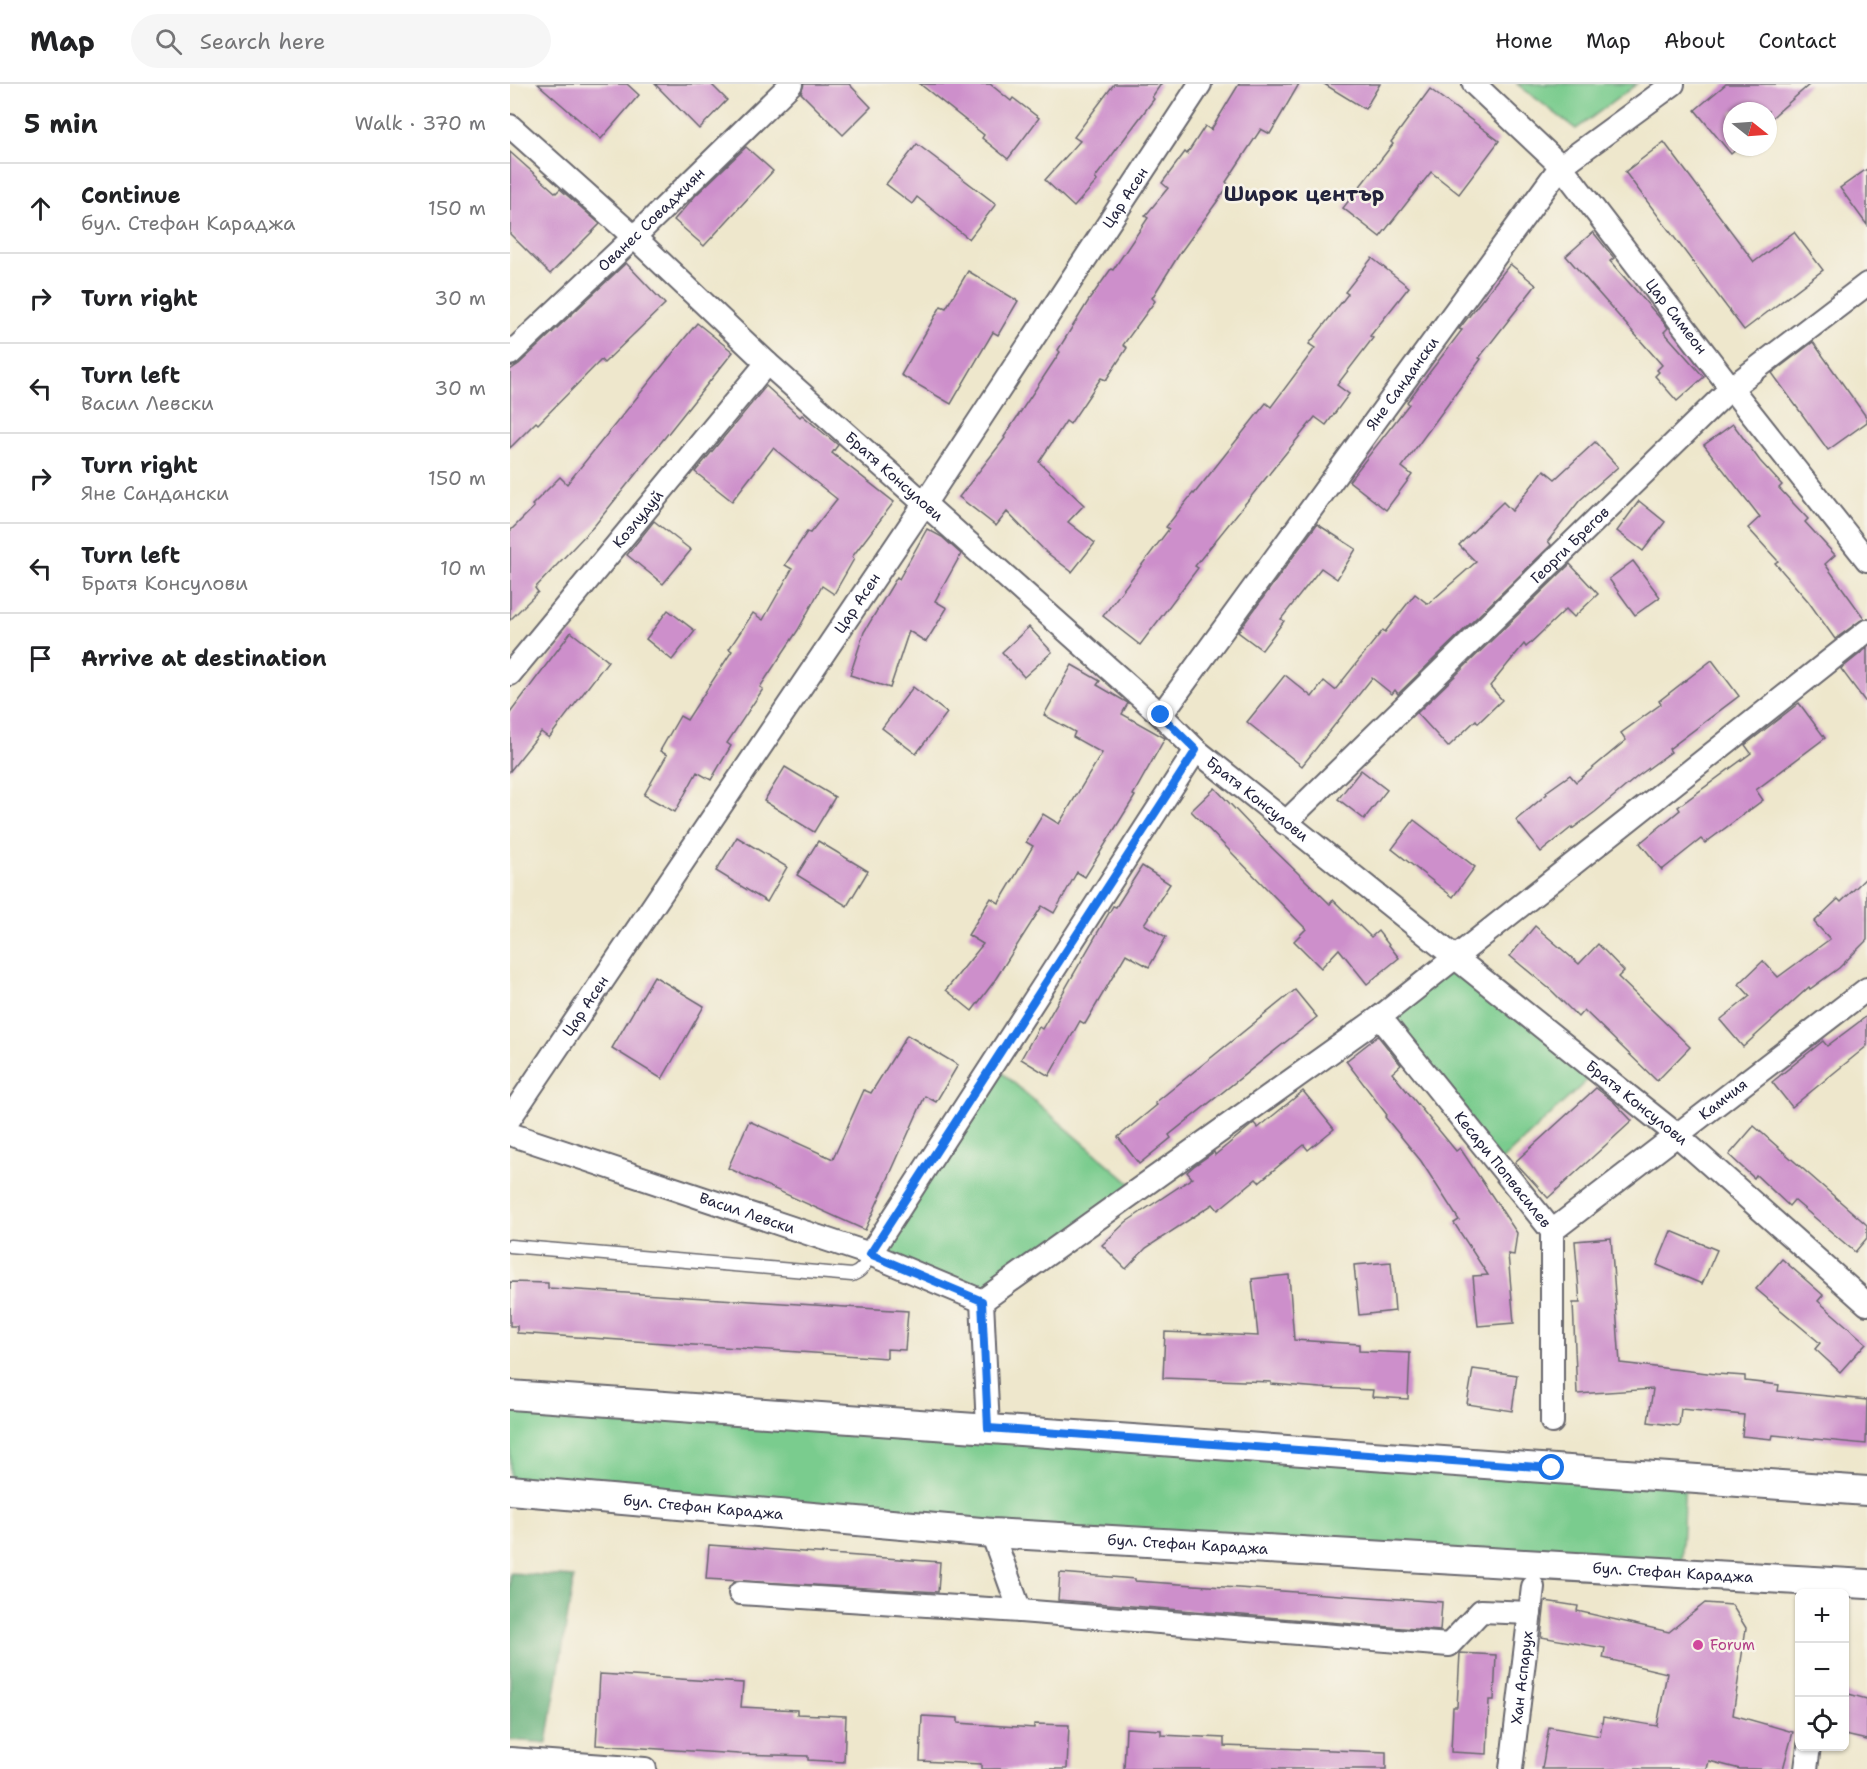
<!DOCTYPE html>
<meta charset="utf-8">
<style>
:root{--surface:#fff;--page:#f6f6f6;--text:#202124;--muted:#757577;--line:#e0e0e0}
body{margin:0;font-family:"Shantell Sans",sans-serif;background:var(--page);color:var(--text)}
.controls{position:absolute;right:18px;bottom:18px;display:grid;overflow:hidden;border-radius:9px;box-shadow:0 2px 4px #0004}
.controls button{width:54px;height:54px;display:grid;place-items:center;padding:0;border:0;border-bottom:2px solid var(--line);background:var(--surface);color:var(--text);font:30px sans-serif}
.compass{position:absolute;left:1213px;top:18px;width:54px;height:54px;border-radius:50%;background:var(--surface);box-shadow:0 2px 4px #0004;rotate:107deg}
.stop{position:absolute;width:18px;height:18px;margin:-14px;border:4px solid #1a73e8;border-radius:50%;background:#fff}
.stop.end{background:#1a73e8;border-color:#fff;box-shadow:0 2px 6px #0008}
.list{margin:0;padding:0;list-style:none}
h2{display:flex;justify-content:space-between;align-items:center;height:78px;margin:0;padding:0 24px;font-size:26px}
h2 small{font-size:20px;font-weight:400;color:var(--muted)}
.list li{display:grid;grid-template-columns:39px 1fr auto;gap:18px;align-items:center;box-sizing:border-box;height:90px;padding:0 24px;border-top:2px solid var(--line)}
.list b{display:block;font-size:22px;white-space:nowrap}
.list p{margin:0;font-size:20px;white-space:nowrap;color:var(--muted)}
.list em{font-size:20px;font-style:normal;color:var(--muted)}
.icon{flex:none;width:33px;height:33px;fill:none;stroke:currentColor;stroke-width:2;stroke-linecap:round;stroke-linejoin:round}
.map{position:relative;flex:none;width:1357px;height:1685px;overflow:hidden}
header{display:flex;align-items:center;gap:36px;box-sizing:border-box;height:84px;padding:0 30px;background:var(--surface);border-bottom:2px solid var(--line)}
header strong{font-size:28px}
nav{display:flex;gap:33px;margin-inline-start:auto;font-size:21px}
.search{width:420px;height:54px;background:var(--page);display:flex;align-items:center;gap:15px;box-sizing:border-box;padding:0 21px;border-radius:33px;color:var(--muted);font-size:22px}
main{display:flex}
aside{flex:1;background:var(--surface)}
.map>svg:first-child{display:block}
.green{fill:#7acc8e;stroke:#4e7764;stroke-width:1.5}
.forest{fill:#63b079;stroke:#42695a;stroke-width:1.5}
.building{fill:#cd8fcb}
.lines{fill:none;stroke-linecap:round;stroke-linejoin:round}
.service-casing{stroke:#69676e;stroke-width:15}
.minor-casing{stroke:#69676e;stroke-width:26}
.tertiary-casing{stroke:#69676e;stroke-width:32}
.service{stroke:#fff;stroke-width:12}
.minor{stroke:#fff;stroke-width:22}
.tertiary{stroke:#fff;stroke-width:28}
.route{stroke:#1a73e8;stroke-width:8}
.hotel-dot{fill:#d1479c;stroke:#f7f3e8;stroke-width:2}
.labels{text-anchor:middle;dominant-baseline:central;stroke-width:5;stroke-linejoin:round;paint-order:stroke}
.street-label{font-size:15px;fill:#22223b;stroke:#f7f3e8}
.hotel-label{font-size:15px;fill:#b23c85;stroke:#f7f3e8;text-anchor:start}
.district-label{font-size:21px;font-weight:bold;fill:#22223b;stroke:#f7f3e8}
</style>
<header>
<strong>Map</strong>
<div class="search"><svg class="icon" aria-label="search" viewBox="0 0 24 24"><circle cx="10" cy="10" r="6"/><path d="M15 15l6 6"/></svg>Search here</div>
<nav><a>Home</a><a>Map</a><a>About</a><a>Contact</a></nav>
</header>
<main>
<aside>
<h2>5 min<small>Walk · 370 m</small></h2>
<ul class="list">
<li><svg class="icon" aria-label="ahead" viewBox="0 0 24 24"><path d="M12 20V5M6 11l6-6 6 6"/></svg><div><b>Continue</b><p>бул. Стефан Караджа</p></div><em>150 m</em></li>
<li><svg class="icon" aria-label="right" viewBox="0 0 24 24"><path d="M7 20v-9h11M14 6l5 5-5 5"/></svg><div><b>Turn right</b></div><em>30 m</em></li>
<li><svg class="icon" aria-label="left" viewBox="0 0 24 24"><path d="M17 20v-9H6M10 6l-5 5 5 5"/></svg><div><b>Turn left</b><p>Васил Левски</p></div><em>30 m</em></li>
<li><svg class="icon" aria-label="right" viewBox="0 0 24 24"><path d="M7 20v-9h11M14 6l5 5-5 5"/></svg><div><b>Turn right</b><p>Яне Сандански</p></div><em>150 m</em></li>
<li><svg class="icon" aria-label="left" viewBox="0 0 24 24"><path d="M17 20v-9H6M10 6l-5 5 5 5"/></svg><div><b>Turn left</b><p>Братя Консулови</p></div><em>10 m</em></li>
<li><svg class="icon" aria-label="arrive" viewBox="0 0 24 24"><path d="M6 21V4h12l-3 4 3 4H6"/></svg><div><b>Arrive at destination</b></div></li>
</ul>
</aside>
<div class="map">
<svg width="1357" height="1685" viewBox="0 0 1357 1685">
<rect width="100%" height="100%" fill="#f7f3e8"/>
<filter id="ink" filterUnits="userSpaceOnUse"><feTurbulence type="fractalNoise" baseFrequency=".0167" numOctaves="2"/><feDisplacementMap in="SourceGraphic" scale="12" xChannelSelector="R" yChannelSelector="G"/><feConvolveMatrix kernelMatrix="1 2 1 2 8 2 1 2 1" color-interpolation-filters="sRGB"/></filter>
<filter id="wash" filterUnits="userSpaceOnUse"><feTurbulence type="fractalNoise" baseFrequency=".008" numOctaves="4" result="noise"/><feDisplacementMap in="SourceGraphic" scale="24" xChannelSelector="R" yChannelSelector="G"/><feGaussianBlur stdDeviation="1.35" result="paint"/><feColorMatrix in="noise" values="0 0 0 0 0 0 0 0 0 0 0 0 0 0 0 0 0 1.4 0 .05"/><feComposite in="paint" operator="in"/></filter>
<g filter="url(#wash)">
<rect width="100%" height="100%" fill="#eee7cc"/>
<g class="green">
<path d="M 1007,0 L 1127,0 L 1066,45 Z"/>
<path d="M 945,872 L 1087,987 L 988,1080 L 870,933 Z"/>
<path d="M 483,981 L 628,1106 L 472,1217 L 360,1170 Z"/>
<path d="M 0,1311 L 1175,1394 L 1171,1489 L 0,1406 Z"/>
</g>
<path class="forest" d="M 0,1489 L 64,1493 L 37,1659 L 0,1656 Z"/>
<g id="blocks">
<g class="building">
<path d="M 28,0 L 117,0 L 129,11 L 91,55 Z"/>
<path d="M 145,0 L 201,0 L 217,16 L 189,45 Z"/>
<path d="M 294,0 L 339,0 L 361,23 L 333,51 L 291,9 Z"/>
<path d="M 410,0 L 480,0 L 501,17 L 503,14 L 529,34 L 498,75 L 472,54 L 474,51 Z"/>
<path d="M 604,0 L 651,0 L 642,13 L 644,15 L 585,94 L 587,97 L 564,123 L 535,96 L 570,57 L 564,53 Z"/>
<path d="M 729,0 L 789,0 L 760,50 L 751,45 L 716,98 L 719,101 L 670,169 L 642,214 L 645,217 L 613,261 L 617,264 L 596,296 L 591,294 L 560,340 L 556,337 L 529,378 L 574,421 L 558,438 L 585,459 L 562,488 L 536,468 L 497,428 L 486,442 L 449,413 L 495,354 L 494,353 L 550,268 L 548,266 L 579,216 L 601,185 L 603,186 L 638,134 L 635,132 L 658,104 L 652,99 L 675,68 L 677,70 L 695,42 L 701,46 Z"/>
<path d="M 814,0 L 870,0 L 855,25 Z"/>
<path d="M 1216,0 L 1300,0 L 1258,37 L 1258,27 L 1222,27 L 1222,63 L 1229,63 L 1221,70 L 1185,26 Z"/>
<path d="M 920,5 L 989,57 L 949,110 L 921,88 L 870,153 L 833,124 L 883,60 L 881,58 Z"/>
<path d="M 1154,58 L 1244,178 L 1284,148 L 1313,186 L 1234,246 L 1115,88 Z"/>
<path d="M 407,60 L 486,120 L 459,155 L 407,113 L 402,120 L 376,100 Z"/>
<path d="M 236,63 L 263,87 L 194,162 L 164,136 L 185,112 Z"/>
<path d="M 0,68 L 46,109 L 50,105 L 90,140 L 40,190 L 0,150 Z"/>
<path d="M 1357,85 L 1357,141 L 1330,104 Z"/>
<path d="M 1083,148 L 1104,174 L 1100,177 L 1156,241 L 1158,244 L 1154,248 L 1194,293 L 1167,317 L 1145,292 L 1149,288 L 1147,286 L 1152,281 L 1056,172 Z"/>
<path d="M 862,174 L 899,203 L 860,252 L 863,254 L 827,301 L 839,310 L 816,341 L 805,333 L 685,482 L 688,484 L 630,561 L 593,532 L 659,445 L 656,443 L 683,409 L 684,410 L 756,319 L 761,323 L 805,264 L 799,260 L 838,210 L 835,208 Z"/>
<path d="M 116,179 L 155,220 L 94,279 L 91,276 L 28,340 L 26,338 L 0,364 L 0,286 L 9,280 Z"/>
<path d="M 1000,180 L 1026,201 L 969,274 L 971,275 L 892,383 L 902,391 L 876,426 L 839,397 L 899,320 L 897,318 L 952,246 L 949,245 Z"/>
<path d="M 458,187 L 508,217 L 488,251 L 483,248 L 441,320 L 391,291 L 431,222 L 436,224 Z"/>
<path d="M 187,239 L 223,268 L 85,441 L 25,504 L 28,508 L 0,536 L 0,447 L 24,423 L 22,421 L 50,393 L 57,400 Z"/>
<path d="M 1303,258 L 1357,334 L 1357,338 L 1318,366 L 1262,289 Z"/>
<path d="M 256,302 L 290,333 L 292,331 L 328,361 L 322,369 L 384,418 L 342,473 L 344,475 L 324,510 L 312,502 L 288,546 L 250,603 L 253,605 L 217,659 L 221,662 L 201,696 L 187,688 L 165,728 L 134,711 L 157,671 L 150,667 L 170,632 L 177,636 L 222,567 L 219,565 L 243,529 L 253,536 L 282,485 L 275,481 L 297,448 L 300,449 L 327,415 L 263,364 L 222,417 L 185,388 Z"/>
<path d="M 1223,340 L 1250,377 L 1272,401 L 1269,404 L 1298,435 L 1295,438 L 1325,471 L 1315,480 L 1354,534 L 1325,555 L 1298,517 L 1265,479 L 1268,477 L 1238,444 L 1250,433 L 1194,361 Z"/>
<path d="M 1085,358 L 1108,383 L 1070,416 L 1038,457 L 1041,461 L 888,610 L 885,606 L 882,610 L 862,594 L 792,682 L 737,638 L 775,591 L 802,613 L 814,597 L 825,606 L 873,546 L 875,548 L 905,510 L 918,520 L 966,478 L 949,461 L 993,418 L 1002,427 L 1034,386 L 1045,395 Z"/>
<path d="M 1129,417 L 1155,438 L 1133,467 L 1107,447 Z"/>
<path d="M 144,437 L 181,466 L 153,500 L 117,471 Z"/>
<path d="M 807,440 L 846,465 L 827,495 L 811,484 L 771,535 L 774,537 L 752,566 L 728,548 Z"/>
<path d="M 417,445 L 432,453 L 451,470 L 425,517 L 437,524 L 416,558 L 399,547 L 380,604 L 340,591 L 354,548 L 387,493 L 389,495 Z"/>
<path d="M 1123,477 L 1150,513 L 1125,531 L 1099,495 Z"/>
<path d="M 1060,480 L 1088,510 L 1064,533 L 1056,525 L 1016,563 L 1014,560 L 980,602 L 992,616 L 968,639 L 966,636 L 938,663 L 907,629 Z"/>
<path d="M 158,526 L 185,547 L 162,576 L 136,555 Z"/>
<path d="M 519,543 L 542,568 L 514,593 L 492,568 Z"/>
<path d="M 61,548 L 98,577 L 39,654 L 31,648 L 0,687 L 0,629 Z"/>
<path d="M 1357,564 L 1357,620 L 1331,585 Z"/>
<path d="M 1202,576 L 1229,612 L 1159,665 L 1161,668 L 1128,692 L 1085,728 L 1062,745 L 1062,743 L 1031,768 L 1006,736 L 1037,710 L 1036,708 L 1060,691 L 1066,698 L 1116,656 L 1111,649 L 1151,620 L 1149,617 Z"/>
<path d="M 562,581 L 590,597 L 587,601 L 618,619 L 612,630 L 655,654 L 623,711 L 625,712 L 575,793 L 567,788 L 544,829 L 532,822 L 483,899 L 462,927 L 436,906 L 473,860 L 458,851 L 481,814 L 489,819 L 523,762 L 516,758 L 533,730 L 549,740 L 592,669 L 563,653 L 565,648 L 534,631 Z"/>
<path d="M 403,603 L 437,629 L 406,670 L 372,644 Z"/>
<path d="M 1289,619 L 1315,654 L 1246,706 L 1253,716 L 1195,759 L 1191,755 L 1152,786 L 1130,759 L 1170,726 L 1168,723 L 1241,669 L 1235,661 Z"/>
<path d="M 275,683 L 325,713 L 304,748 L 254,717 Z"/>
<path d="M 851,686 L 877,706 L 854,735 L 828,715 Z"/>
<path d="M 705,704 L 761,763 L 820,820 L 823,816 L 861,853 L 868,847 L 889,874 L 857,900 L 829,865 L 811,884 L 784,857 L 796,845 L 681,727 Z"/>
<path d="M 904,736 L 965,783 L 943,813 L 882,765 Z"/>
<path d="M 227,753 L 277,783 L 257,818 L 206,787 Z"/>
<path d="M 308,757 L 358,787 L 337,822 L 287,791 Z"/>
<path d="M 632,782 L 660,800 L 634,840 L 656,853 L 639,883 L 616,870 L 575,940 L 570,937 L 539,992 L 511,975 L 529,943 L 532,945 L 603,822 L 606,823 Z"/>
<path d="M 1357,793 L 1357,856 L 1329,884 L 1300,905 L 1299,903 L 1233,963 L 1210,936 L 1240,912 L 1229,900 L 1253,877 L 1268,893 L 1320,855 L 1304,838 L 1328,815 L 1331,818 Z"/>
<path d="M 1025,842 L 1069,880 L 1088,860 L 1114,887 L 1108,893 L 1180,963 L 1147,997 L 1074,926 L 1068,933 L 1042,907 L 1000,872 Z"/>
<path d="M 144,892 L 194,922 L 152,995 L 102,964 Z"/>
<path d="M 785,906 L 807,933 L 659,1051 L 661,1054 L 629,1080 L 608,1053 L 647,1021 L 645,1019 Z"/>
<path d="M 1357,932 L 1357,962 L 1282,1023 L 1262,998 L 1313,957 L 1317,962 Z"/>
<path d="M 397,951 L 448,981 L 426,1018 L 415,1012 L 355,1146 L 218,1084 L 239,1037 L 323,1075 L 354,1006 L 361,1009 Z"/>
<path d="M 868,952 L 891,981 L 882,989 L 946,1067 L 950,1064 L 1007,1149 L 1004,1171 L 998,1170 L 1004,1239 L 968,1242 L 963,1192 L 978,1191 L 944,1139 L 949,1136 L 911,1077 L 875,1033 L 877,1031 L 836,977 Z"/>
<path d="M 1086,1004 L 1104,1018 L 1122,1037 L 1038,1114 L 1005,1078 Z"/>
<path d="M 793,1007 L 824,1045 L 798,1066 L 794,1061 L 749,1098 L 746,1095 L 708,1126 L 703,1120 L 636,1164 L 616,1185 L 592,1161 L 616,1138 L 682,1094 L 677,1088 L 684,1082 L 704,1068 L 705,1071 L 744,1039 L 748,1044 Z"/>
<path d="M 1244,1042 L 1357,1141 L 1357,1154 L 1345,1168 L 1284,1116 L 1279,1122 L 1246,1091 L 1244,1094 L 1219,1071 Z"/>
<path d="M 1161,1147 L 1207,1166 L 1192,1200 L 1147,1181 Z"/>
<path d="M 1101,1154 L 1110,1279 L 1206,1290 L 1235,1292 L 1235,1297 L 1269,1301 L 1268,1307 L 1357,1316 L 1356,1360 L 1263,1351 L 1262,1355 L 1232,1352 L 1234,1331 L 1171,1325 L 1169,1342 L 1138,1338 L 1143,1305 L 1067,1310 L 1063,1219 L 1070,1219 L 1065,1157 Z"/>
<path d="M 1272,1175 L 1313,1211 L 1308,1217 L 1356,1259 L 1330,1288 L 1305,1265 L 1310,1259 L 1246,1205 Z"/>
<path d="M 881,1178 L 885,1227 L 849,1231 L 844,1181 Z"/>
<path d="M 779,1191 L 784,1256 L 849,1260 L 849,1267 L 900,1269 L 898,1315 L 862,1313 L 863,1306 L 811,1304 L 761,1300 L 761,1298 L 653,1294 L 655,1248 L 748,1252 L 742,1195 Z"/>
<path d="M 0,1198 L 38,1199 L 38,1204 L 398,1227 L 395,1266 L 377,1265 L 377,1274 L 7,1249 L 7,1242 L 0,1242 Z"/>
<path d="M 963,1285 L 1007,1291 L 1002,1327 L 957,1320 Z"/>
<path d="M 199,1461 L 430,1478 L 428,1508 L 196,1495 Z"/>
<path d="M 550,1489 L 625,1495 L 625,1497 L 932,1518 L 930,1547 L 548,1516 Z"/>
<path d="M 1035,1517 L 1068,1522 L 1067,1527 L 1159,1548 L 1195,1519 L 1222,1521 L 1236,1544 L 1223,1631 L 1283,1648 L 1273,1685 L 1230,1685 L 1199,1677 L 1197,1685 L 1032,1685 L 1039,1643 L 1090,1652 L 1093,1633 L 1147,1642 L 1157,1589 L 1093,1574 L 1095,1564 L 1031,1553 Z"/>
<path d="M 950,1569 L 986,1571 L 984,1616 L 979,1616 L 977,1670 L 941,1668 L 943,1623 L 947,1623 Z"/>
<path d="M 90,1590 L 233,1599 L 231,1623 L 287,1626 L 287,1630 L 336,1632 L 334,1678 L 298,1676 L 298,1672 L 229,1670 L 86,1661 Z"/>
<path d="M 1335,1609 L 1357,1615 L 1357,1656 L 1335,1651 Z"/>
<path d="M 412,1632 L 448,1634 L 448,1639 L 524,1644 L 524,1640 L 559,1641 L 557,1685 L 471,1685 L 471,1680 L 410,1677 Z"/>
<path d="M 616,1644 L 651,1646 L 651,1651 L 714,1654 L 714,1662 L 876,1668 L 876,1685 L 614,1685 Z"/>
</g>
</g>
</g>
<g filter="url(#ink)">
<use href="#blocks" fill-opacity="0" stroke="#69676e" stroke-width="1.5"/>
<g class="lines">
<g class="service-casing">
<path id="service" d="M 0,1162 L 342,1191 C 353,1187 355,1180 360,1170"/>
</g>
<g class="minor-casing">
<g id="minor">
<path id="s1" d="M 964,0 L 1051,82 L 1221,304 L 1357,476"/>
<path id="s2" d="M 0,42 L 124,153 L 257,279 L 651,631 L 686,666 L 1167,1051 L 1357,1220"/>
<path id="s3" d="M 0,270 L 124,153 L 281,0"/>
<path id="s4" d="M 0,590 L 257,279"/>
<path id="s5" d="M 651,631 L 1051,82 L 1163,0"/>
<path id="s6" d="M 775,739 L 1221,304 L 1357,200"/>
<path id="s7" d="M 870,933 L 1042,1147 L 1042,1338"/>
<path id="s8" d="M 0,1034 L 415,419 L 690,0"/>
<path id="s9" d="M 0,1050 L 360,1170 L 472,1217"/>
<path id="s10" d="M 1042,1147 L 1357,905"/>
<path d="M 360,1170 L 686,666"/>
<path d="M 478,1344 L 472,1217 L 870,933 L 1357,547"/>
<path d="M 482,1449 L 510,1527"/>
<path d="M 230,1509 L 510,1527 L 939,1561 L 971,1527 L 1020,1529"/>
<path d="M 0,1675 L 135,1685"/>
<path id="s11" d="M 1001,1685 L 1023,1503"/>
<path d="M 1296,1685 L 1299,1662"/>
</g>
</g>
<g class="tertiary-casing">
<g id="tertiary">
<path d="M 0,1311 L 1357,1407"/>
<path id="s12" d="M 0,1406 L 482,1449 L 1357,1500"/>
</g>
</g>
<use href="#service" class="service"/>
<use href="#minor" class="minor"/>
<use href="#tertiary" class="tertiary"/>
</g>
</g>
<g class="lines" filter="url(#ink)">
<path class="route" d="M 651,631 L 686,666 L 360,1170 L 472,1217 L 478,1344 L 1042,1384"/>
</g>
<circle class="hotel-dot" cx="1188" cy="1561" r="6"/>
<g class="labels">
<g class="street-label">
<text stroke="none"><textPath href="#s8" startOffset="1107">Цар Асен</textPath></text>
<text stroke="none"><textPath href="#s3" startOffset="195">Ованес Соваджиян</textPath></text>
<text stroke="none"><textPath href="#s1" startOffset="309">Цар Симеон</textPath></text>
<text stroke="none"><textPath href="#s5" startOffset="410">Яне Сандански</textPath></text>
<text stroke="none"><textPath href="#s2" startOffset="520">Братя Консулови</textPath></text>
<text stroke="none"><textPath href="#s4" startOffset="201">Козлудуй</textPath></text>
<text stroke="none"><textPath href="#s6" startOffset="398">Георги Брегов</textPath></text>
<text stroke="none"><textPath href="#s8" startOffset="621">Цар Асен</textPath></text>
<text stroke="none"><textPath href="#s2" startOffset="1006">Братя Консулови</textPath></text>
<text stroke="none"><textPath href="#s8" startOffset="135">Цар Асен</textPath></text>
<text stroke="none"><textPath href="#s10" startOffset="216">Камчия</textPath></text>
<text stroke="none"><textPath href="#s2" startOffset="1492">Братя Консулови</textPath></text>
<text stroke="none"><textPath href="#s7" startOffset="196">Кесари Попвасилев</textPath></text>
<text stroke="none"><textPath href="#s9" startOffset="250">Васил Левски</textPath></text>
<text stroke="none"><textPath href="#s12" startOffset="194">бул. Стефан Караджа</textPath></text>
<text stroke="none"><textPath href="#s12" startOffset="680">бул. Стефан Караджа</textPath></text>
<text stroke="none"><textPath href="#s12" startOffset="1166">бул. Стефан Караджа</textPath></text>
<text stroke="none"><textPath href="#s11" startOffset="92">Хан Аспарух</textPath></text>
</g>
<g class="hotel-label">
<text x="1200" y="1561">Forum</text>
</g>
<g class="district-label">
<text x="794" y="110">Широк център</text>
</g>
</g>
</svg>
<div class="controls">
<button>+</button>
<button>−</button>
<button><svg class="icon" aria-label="locate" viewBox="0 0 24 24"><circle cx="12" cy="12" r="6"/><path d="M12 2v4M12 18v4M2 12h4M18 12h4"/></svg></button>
</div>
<svg class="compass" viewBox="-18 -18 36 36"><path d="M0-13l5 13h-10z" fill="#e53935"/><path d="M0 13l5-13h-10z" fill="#757577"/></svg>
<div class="stop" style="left:1042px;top:1384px"></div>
<div class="stop end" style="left:651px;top:631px"></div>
</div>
</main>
